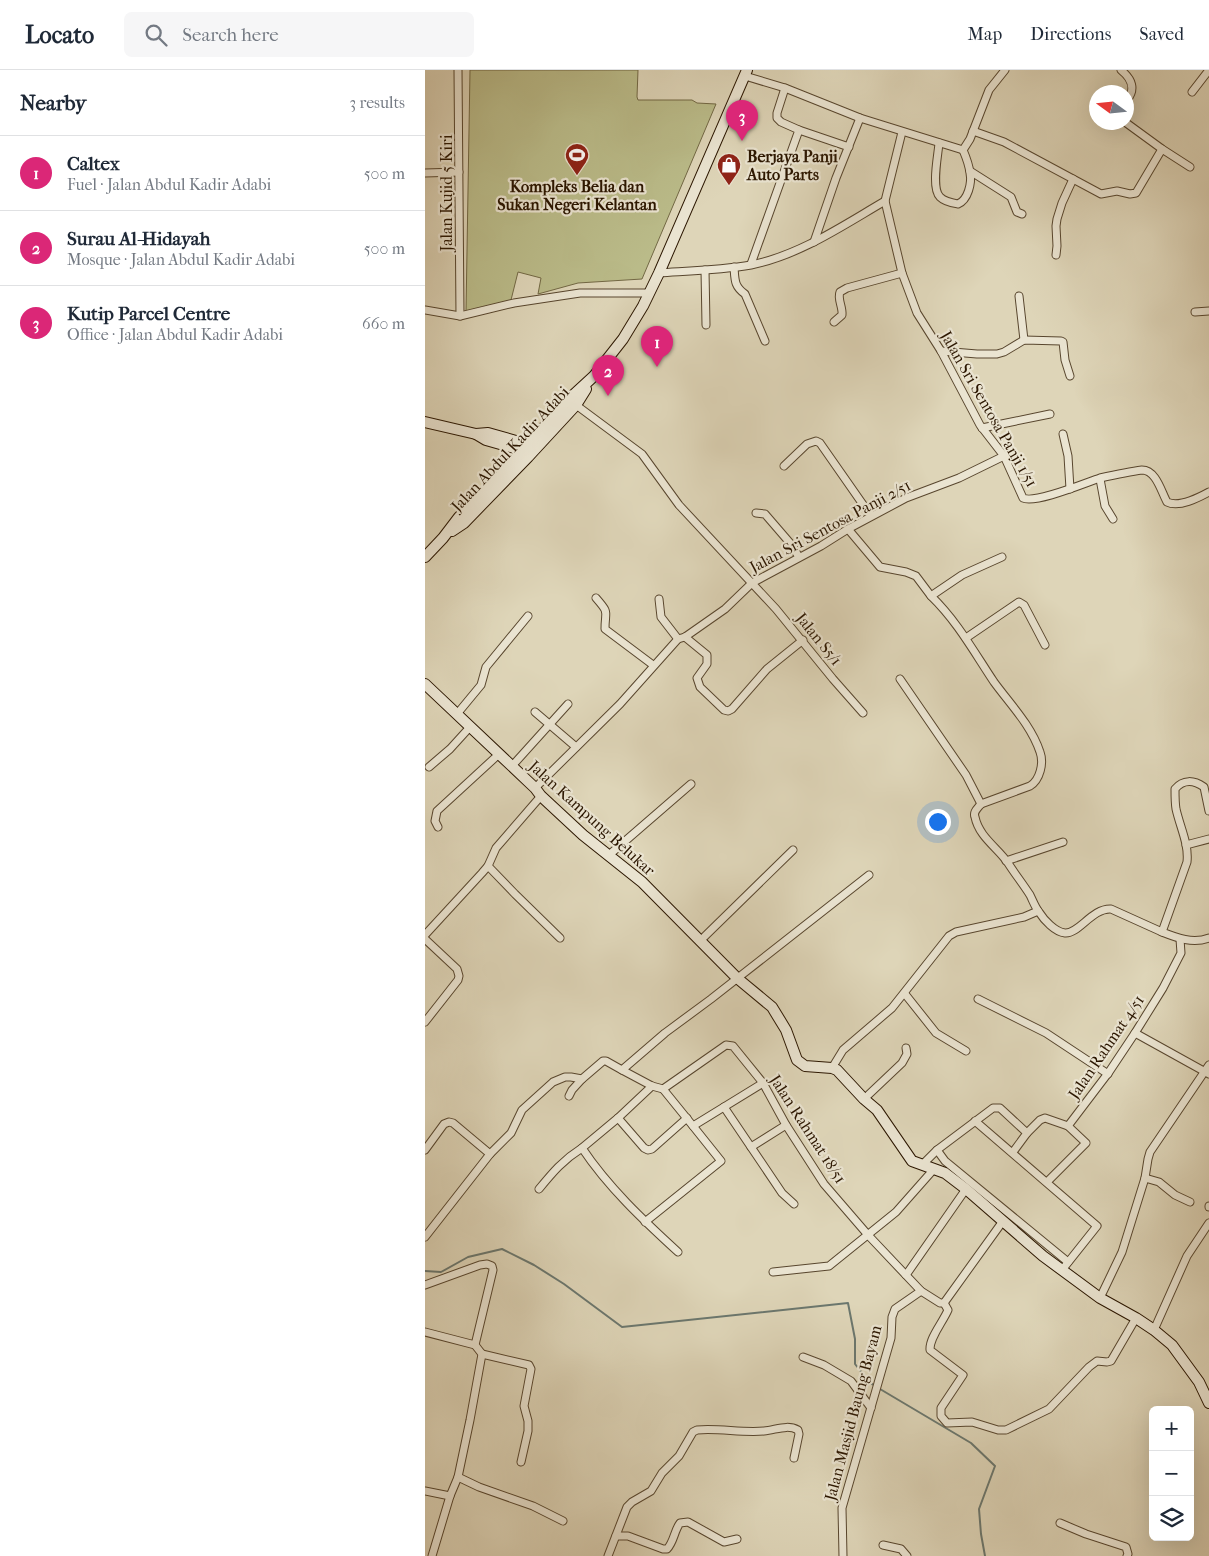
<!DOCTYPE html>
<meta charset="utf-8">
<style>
:root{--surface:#fff;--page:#f6f6f7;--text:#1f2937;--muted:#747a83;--line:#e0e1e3;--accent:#db2777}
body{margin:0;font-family:"IM FELL French Canon",serif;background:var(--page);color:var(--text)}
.controls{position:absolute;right:15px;bottom:15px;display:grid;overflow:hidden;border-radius:8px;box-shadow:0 5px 20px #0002}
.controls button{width:45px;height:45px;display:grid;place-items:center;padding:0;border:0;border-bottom:1px solid var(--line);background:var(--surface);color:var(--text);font:25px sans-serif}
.compass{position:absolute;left:664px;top:15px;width:45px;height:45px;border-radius:50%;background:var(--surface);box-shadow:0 5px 20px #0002;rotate:285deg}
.you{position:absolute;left:512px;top:751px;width:18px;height:18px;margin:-12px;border:4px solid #fff;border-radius:50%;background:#1a73e8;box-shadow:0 0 0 8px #1a73e833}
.badge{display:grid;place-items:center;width:32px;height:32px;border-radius:50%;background:var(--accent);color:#fff;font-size:16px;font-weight:700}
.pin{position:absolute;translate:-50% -41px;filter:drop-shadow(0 1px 2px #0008)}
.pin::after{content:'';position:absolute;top:26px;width:18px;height:15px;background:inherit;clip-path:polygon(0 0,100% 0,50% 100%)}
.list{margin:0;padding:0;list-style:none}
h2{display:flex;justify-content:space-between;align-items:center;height:65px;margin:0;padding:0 20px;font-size:21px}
h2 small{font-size:16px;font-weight:400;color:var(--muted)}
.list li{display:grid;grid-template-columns:32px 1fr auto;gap:15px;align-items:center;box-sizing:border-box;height:75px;padding:0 20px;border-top:1px solid var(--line)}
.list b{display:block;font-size:19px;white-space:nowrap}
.list p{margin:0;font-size:16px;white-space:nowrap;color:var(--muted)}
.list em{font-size:16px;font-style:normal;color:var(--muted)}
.icon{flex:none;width:28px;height:28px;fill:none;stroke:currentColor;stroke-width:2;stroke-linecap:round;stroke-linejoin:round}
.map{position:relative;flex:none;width:784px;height:1486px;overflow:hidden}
header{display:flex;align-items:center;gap:30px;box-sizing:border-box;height:70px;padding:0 25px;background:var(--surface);border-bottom:1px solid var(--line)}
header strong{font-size:24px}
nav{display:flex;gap:28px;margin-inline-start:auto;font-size:18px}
.search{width:350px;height:45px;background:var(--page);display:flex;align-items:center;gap:12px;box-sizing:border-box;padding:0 18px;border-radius:8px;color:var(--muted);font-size:19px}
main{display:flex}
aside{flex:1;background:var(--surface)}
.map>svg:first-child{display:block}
.green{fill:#babb89;stroke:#726844}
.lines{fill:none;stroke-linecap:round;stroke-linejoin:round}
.stream{stroke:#6b776e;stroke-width:2}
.street-casing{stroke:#58462e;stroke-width:9}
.secondary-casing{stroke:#2b1600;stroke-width:12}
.street{stroke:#eae4d1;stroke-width:7}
.secondary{stroke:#eae4d1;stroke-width:10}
.labels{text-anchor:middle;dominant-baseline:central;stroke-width:4.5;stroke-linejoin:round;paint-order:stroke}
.poi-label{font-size:16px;font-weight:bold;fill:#2b1600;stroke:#eae4d1;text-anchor:start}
.street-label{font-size:16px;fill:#2b1600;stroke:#eae4d1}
</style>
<header>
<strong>Locato</strong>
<div class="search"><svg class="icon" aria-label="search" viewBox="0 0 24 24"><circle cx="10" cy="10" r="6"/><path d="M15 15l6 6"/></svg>Search here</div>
<nav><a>Map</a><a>Directions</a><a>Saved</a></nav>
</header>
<main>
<aside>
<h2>Nearby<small>3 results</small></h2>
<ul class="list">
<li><span class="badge">1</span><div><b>Caltex</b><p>Fuel · Jalan Abdul Kadir Adabi</p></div><em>500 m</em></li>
<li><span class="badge">2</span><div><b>Surau Al-Hidayah</b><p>Mosque · Jalan Abdul Kadir Adabi</p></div><em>500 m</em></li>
<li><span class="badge">3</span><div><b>Kutip Parcel Centre</b><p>Office · Jalan Abdul Kadir Adabi</p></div><em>660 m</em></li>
</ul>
</aside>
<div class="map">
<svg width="784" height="1486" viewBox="0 0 784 1486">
<rect width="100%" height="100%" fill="#ded5b8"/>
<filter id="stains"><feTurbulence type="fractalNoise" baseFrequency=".004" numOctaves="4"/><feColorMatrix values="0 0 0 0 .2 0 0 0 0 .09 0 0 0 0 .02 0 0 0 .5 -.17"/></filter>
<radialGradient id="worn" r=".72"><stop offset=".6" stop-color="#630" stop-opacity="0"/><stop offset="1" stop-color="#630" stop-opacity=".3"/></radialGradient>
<path class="green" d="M 45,0 L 213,0 L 212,27 L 213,30 L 267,30 L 272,33 L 291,34 L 217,209 L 153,213 L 113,224 L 116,208 L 93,202 L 86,230 L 41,242 Z"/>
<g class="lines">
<g class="stream">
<path d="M 0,1201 L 16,1202 L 43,1187 L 77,1179 L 109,1195 L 139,1214 L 197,1257 L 423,1233 L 430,1269 L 430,1294 L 445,1313 L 451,1316"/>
<path d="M 455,1319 L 546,1373 L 570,1396 L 554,1439 L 556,1464 L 560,1486"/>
</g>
<g class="street-casing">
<g id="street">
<path d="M 33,0 L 35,246"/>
<path d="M 696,0 C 707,9 711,19 702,30"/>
<path d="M 320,6 L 360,18 L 435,48 L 538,80 L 545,69 L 564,20 L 580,0"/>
<path d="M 767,22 L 784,0"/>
<path d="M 700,52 L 737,79 L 765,97"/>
<path d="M 374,60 L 424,77"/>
<path d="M 548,61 L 579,72 L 676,124 L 692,121 L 705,124 L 711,123 L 737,79"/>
<path d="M 477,62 L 460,131 L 477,203 L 492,243 L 516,281 L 555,355 L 579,386 L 598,428 C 610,434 660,413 675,408 C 689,405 703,402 717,400 C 731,400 736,421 742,432 C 754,438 773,428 784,422"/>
<path d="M 514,73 C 513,86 506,118 515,127 C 520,132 527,133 533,134 C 543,130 547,113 545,103 C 544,95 541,87 538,80"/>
<path d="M 545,101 L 586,127 L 592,142 L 597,144"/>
<path d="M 0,103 L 34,102"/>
<path d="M 389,172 L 411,108 L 435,48"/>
<path d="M 631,185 L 632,176 L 631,156 L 632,149 L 637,133 L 648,109"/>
<path d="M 326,194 L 374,60 L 356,52 L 352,48 L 352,43 L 360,18"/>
<path d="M 309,197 C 310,210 309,216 320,224 L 340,271"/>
<path d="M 280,200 L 281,255"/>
<path d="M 234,203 C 264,201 296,200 326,195 C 375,185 417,156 460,131"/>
<path d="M 594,226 L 599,270"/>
<path d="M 0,240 L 35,246 L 89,233 L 155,223 L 225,223"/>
<path d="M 770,242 L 784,241"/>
<path d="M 409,252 L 417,245 C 418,237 412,229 415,222 L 422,218 L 477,203"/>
<path d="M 516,281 L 552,284 L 572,284 L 579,282 L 599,270 L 636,271 L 638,272 L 640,290 L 645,306"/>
<path d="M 151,335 L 217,384 L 254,435 L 351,539 L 408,609 L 438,643"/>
<path d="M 557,358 L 625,344"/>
<path d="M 638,364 L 643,386 L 645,419"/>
<path d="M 359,396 L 382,374 L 391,371 L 395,373 L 446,446"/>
<path d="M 675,409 L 680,436 L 688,449"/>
<path d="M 331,443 L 340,444 L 365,473 L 374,487"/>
<path d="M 423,459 L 455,497 L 481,502 L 491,506 L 506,526"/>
<path d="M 171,528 C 185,544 180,540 180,559 L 228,595"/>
<path d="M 234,529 L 236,547 L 253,569"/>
<path d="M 260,567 L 282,585 L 282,594 L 272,608 L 275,617 L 299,640 L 303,641 L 307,639 L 342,599 L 378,570"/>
<path d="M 541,568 L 594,532 L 599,535 L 620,575"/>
<path d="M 475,609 L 541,705 L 556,734 L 605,716 C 615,710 619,693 615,682 C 606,655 585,634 569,612 C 549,582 532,551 506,526 L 537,505 L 577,487"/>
<path d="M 110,642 L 151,677"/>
<path d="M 32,644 L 56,615 L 61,597 L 103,546"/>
<path d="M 87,696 L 143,634"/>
<path d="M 4,697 L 25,679 L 45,657"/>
<path d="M 110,718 L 195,634 L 253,569 L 260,567 L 300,539 L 327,513 L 396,476 L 423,459 L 481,428 L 534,408 L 579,386"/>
<path d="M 556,734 C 552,739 548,742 550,747 C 554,767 573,778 583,793 C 590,804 598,814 605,825 C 608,831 610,837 614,842 C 619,850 630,862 640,863 C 654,864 667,838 686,839 L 737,862"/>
<path d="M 784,741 L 779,717 C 769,710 758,709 750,719 C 750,726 750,733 751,739 C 755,757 764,774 762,792 L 737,862 C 752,868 768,874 784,868"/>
<path d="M 13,757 L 10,751 L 12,741 L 74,684"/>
<path d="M 761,775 L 784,769"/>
<path d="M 184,785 L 266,714"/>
<path d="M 581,791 L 638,772"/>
<path d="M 63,796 L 90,824 L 135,868"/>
<path d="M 0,865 L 57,803 L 63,796 L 71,778 L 116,726"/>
<path d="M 0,869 L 32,899 L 34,906 L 33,910 L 0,952"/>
<path d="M 276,870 L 368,780"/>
<path d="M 480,924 L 511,963 L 541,981"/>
<path d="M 553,929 L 621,963 L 683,1004"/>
<path d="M 710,963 L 784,1004"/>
<path d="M 407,998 L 418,980 L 467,938 L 524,866 L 531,862 L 599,847 L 613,841"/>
<path d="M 338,1013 L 268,1056 L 238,1019 L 227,1016 L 197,1000 L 240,963 L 286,929 L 444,805"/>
<path d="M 227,1016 L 193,1048 L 157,1078 C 183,1117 218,1150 253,1182"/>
<path d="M 238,1019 L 301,975 L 308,976 L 338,1013 L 361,1055 L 399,1114 L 443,1165 L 496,1221 L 515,1233 L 519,1233"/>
<path d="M 144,1026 L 147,1020 L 157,1009"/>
<path d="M 439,1029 L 477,993 L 482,984 L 481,978"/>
<path d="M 299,1037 L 357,1123 L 369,1134"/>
<path d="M 193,1048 L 219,1078 L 223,1080 L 227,1079 L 262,1048"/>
<path d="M 550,1051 L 672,1156 L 637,1200"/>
<path d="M 602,1063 L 615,1050 L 620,1048 L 643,1056 L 684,1002 L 710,963 L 738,918 L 756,883 L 755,869"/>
<path d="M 326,1077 L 361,1055"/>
<path d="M 0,1080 L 19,1054 L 24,1052 L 28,1053 L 65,1084"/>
<path d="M 512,1080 L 520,1091 L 643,1192"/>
<path d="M 497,1095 L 512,1080 L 568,1038 L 575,1038 L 602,1063 L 588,1082"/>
<path d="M 720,1108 L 734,1112 L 750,1125 L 765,1132"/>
<path d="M 622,1112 L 661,1073 L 643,1056"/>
<path d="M 114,1119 C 128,1102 138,1090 157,1078"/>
<path d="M 784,1136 L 784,1137"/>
<path d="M 220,1152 L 296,1091 L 268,1056"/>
<path d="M 0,1167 L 65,1084 L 86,1063 L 97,1040 L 128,1012 L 140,1007 L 146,1007 L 157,1009 L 178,991 L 181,991 L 197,1000"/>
<path d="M 348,1202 L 404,1196 L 471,1142 L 509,1099"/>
<path d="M 481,1205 L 541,1119"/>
<path d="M 0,1215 L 55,1195 L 62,1194 L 67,1196 L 68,1200 L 50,1275 L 0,1262"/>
<path d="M 675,1228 L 697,1182 L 720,1108 L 723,1089 L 725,1082 L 784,995"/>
<path d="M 519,1233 L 523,1240 C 518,1252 504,1268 505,1280 L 538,1305 L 516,1338 L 516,1346 L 522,1353 L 547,1352 L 573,1360 L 581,1360 L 624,1339 L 664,1297 L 672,1291 L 682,1292 L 686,1291 L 711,1248"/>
<path d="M 519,1233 L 578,1151"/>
<path d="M 729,1260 L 762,1186 L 784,1153"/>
<path d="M 57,1284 L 104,1295 L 106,1299 L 99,1336 L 103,1351 L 103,1361 L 96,1392"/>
<path d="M 378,1287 L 399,1295 L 426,1311 L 446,1338"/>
<path d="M 33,1407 L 54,1417 L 108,1436 L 138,1451"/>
<path d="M 0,1421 L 25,1426"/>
<path d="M 635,1453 L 661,1464 L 701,1477 L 703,1484 L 702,1486"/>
<path d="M 191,1466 L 203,1466 L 238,1479 L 242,1479 C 249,1472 249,1461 255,1453 L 263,1452 L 299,1472 L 312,1469"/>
<path d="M 458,1475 L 476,1479 L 482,1486"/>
<path d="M 7,1486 L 25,1426 L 33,1407 L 45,1350 L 57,1284 L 50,1275"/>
<path d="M 183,1486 L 202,1437 L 207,1432 L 226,1421 L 237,1403 L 254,1386 L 268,1362 L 272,1360 C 294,1358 317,1363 339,1361 C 351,1360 362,1354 373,1360 L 374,1364 L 369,1388"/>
<path d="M 418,1486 L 417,1438 L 466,1268 L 467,1247 L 470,1239 L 496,1221"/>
</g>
</g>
<g class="secondary-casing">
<g id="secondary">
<path d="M 0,352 L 51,364 L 63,363 L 91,371 L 106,381"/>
<path d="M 51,364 L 61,370 L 89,378 L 100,385"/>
<path d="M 27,461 L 39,453 L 103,387 L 151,335 L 161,319"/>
<path d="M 0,487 L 18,468 L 34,447 L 76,405 L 144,329 L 169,306 L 198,269 L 218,236 L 234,203 L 322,0"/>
<path d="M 0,614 L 110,718 L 116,726 L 158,765 L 217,812 L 312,908 L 347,937 L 361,960 L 372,990 L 380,996 L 407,998 L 412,1000 L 439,1029 L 452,1040 L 487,1091 L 520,1103 L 541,1119 L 618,1186 L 675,1228 L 711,1248 L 729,1260 L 747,1275 L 774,1312 L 784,1333"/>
</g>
</g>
<use href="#street" class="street"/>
<use href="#secondary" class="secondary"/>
</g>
<defs>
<g id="stadium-pin" transform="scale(1.25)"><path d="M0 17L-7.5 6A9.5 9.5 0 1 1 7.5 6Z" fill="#8f2418" stroke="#eae4d1"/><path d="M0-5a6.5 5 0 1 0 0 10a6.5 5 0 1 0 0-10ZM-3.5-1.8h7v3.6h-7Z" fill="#fff"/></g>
<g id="shop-pin" transform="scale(1.25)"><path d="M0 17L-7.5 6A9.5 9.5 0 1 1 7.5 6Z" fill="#8f2418" stroke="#eae4d1"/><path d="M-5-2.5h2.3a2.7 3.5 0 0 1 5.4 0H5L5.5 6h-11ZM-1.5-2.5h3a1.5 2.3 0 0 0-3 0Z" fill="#fff"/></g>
</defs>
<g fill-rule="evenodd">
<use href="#stadium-pin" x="152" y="85"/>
<use href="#shop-pin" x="304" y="95"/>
</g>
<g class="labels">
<g class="poi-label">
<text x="322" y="86">Berjaya Panji<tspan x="322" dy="18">Auto Parts</tspan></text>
<text x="152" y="116" text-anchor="middle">Kompleks Belia dan<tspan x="152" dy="18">Sukan Negeri Kelantan</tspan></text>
</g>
<g class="street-label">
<text transform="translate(21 123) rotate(-90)">Jalan Kujid 5 Kiri</text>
<text transform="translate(564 339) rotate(60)">Jalan Sri Sentosa Panji 1/51</text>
<text transform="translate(85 379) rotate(-47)">Jalan Abdul Kadir Adabi</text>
<text transform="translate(405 456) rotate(-28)">Jalan Sri Sentosa Panji 2/51</text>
<text transform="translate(394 569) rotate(51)">Jalan S5/1</text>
<text transform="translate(167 748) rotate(42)">Jalan Kampung Belukar</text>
<text transform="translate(681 977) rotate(-56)">Jalan Rahmat 4/51</text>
<text transform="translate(383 1059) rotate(57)">Jalan Rahmat 18/51</text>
<text transform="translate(428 1343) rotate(-75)">Jalan Masjid Baung Bayam</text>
</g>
</g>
<rect width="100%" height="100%" filter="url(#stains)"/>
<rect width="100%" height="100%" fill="url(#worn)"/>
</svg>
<div class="controls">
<button>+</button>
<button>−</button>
<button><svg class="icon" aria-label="layers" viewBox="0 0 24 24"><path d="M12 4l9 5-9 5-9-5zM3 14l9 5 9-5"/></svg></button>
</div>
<svg class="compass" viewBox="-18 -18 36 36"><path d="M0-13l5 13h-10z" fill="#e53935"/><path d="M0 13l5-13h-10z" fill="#747a83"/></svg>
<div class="you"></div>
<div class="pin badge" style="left:232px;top:297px">1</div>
<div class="pin badge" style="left:183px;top:326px">2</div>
<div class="pin badge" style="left:317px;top:71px">3</div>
</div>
</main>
